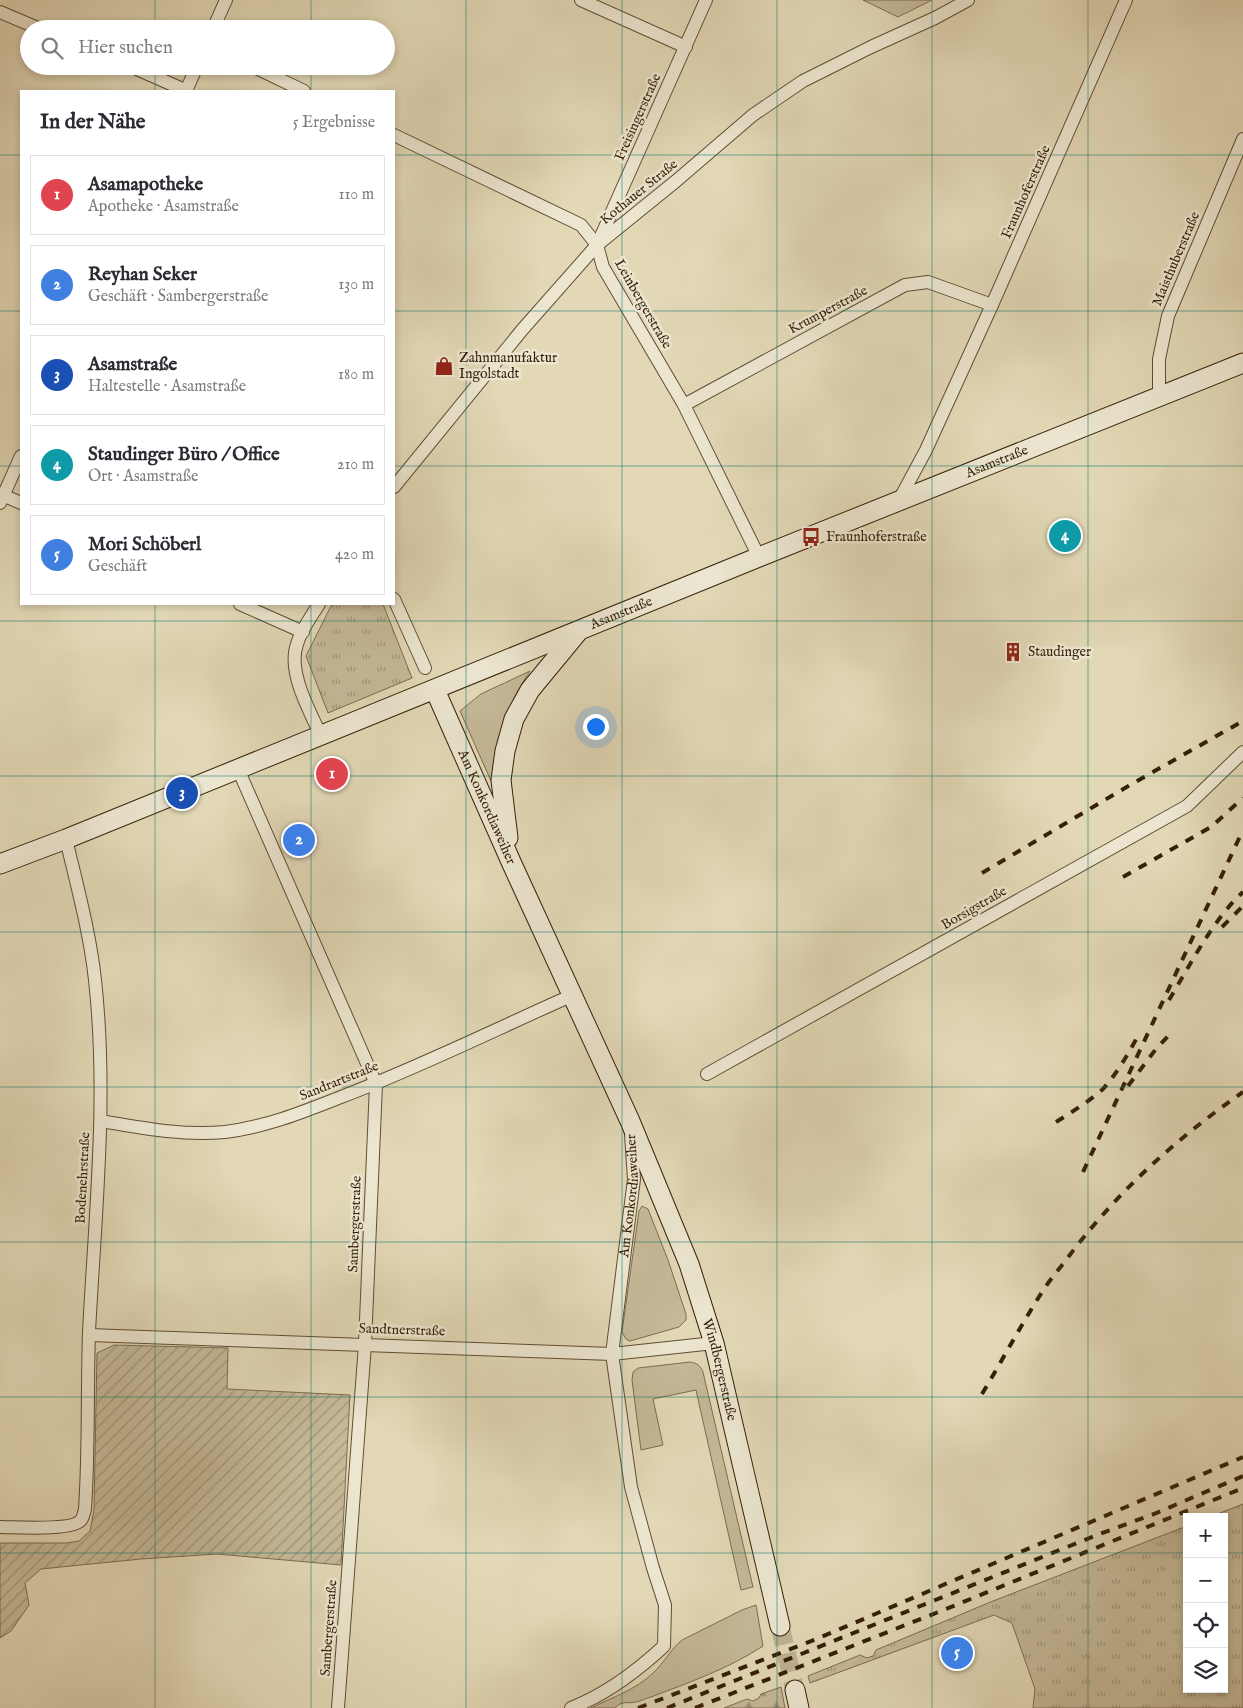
<!DOCTYPE html>
<html lang="de">
<meta charset="utf-8">
<style>
:root{--surface:#fff;--page:#f2f2f3;--text:#2b2b33;--muted:#7c7c81;--line:#e1e1e2;--accent:#2563eb}
body{margin:0;font-family:"IM FELL English",serif;background:var(--page);color:var(--text)}
.controls{position:absolute;right:15px;bottom:15px;display:grid;overflow:hidden;border-radius:0px;box-shadow:0 2px 8px #0003}
.controls button{width:45px;height:45px;display:grid;place-items:center;padding:0;border:0;border-bottom:1px solid var(--line);background:var(--surface);color:var(--text);font:25px sans-serif}
.you{position:absolute;left:595px;top:726px;width:18px;height:18px;margin:-12px;border:4px solid #fff;border-radius:50%;background:#1a73e8;box-shadow:0 0 0 8px #1a73e833}
.badge{display:grid;place-items:center;width:32px;height:32px;border-radius:50%;background:var(--accent);color:#fff;font-size:16px;font-weight:700}
.pin{position:absolute;translate:-50% -50%;border:2px solid #fff;box-shadow:0 1px 5px #0006}
.list{margin:0;padding:0;list-style:none}
h2{display:flex;justify-content:space-between;align-items:center;height:65px;margin:0;padding:0 20px;font-size:21px}
h2 small{font-size:16px;font-weight:400;color:var(--muted)}
.list li{display:grid;grid-template-columns:32px 1fr auto;gap:15px;align-items:center;box-sizing:border-box;height:80px;margin:0 10px 10px;padding:0 10px;border:1px solid var(--line);border-radius:0px}
.list b{display:block;font-size:19px;white-space:nowrap}
.list p{margin:0;font-size:16px;white-space:nowrap;color:var(--muted)}
.list em{font-size:16px;font-style:normal;color:var(--muted)}
.icon{flex:none;width:28px;height:28px;fill:none;stroke:currentColor;stroke-width:2;stroke-linecap:round;stroke-linejoin:round}
.map{position:relative;flex:none;width:1243px;height:1708px;overflow:hidden}
.search{position:absolute;background:var(--surface);box-shadow:0 2px 8px #0003;left:20px;top:20px;width:375px;height:55px;display:flex;align-items:center;gap:12px;box-sizing:border-box;padding:0 18px;border-radius:28px;color:var(--muted);font-size:19px}
.panel{position:absolute;background:var(--surface);box-shadow:0 2px 8px #0003;left:20px;top:90px;width:375px;height:515px;border-radius:0px}
.map>svg:first-child{display:block}
.grass{fill:#c5b998;stroke:#7d6c50}
.forest{fill:url(#forest-firs);stroke:#7d6c50}
.park{fill:url(#park-tufts);stroke:#7d6c50}
.garden{fill:url(#garden-furrows);stroke:#7d6c50}
.lines{fill:none;stroke-linecap:round;stroke-linejoin:round}
.secondary-tunnel{stroke:#bfb393;stroke-width:19;stroke-dasharray:19 9;stroke-linecap:butt}
.street-casing{stroke:#604d33;stroke-width:14}
.secondary-casing{stroke:#351f07;stroke-width:21}
.street{stroke:#ece6d0;stroke-width:12}
.secondary{stroke:#ece6d0;stroke-width:19}
.rail{stroke:#351f07;stroke-width:4;stroke-dasharray:9 9;stroke-linecap:butt}
.grid{fill:none;stroke:#0f766e;stroke-width:1;stroke-opacity:0.55}
.labels{text-anchor:middle;dominant-baseline:central;stroke-width:5;stroke-linejoin:round;paint-order:stroke}
.street-label{font-size:14px;fill:#351f07;stroke:#ece6d0}
.poi-label{font-size:14px;fill:#351f07;stroke:#ece6d0;text-anchor:start}
</style>
<div class="map">
<svg width="1243" height="1708" viewBox="0 0 1243 1708">
<defs>
<pattern id="forest-firs" width="22" height="20" patternUnits="userSpaceOnUse" patternTransform="scale(1.25)"><rect width="22" height="20" fill="#c5b998"/><path d="M5 1l3.5 6h-7zM16 11l3.5 6h-7z" fill="#a1967a"/></pattern>
<pattern id="park-tufts" width="24" height="20" patternUnits="userSpaceOnUse" patternTransform="scale(1.25)"><rect width="24" height="20" fill="#c5b998"/><path d="M3 7l-1-3M5 7V3M7 7l1-3M15 17l-1-3M17 17v-4M19 17l1-3" fill="none" stroke="#a1967a"/></pattern>
<pattern id="garden-furrows" width="10" height="10" patternUnits="userSpaceOnUse" patternTransform="scale(1.25)"><rect width="10" height="10" fill="#c5b998"/><path d="M-1 1l2-2M0 10L10 0M9 11l2-2" fill="none" stroke="#a1967a"/></pattern>
</defs>
<rect width="100%" height="100%" fill="#e2d8b6"/>
<filter id="stains"><feTurbulence type="fractalNoise" baseFrequency=".004" numOctaves="4"/><feColorMatrix values="0 0 0 0 .2 0 0 0 0 .09 0 0 0 0 .02 0 0 0 .5 -.17"/></filter>
<radialGradient id="worn" r=".72"><stop offset=".6" stop-color="#630" stop-opacity="0"/><stop offset="1" stop-color="#630" stop-opacity=".3"/></radialGradient>
<g class="grass">
<path d="M 863,0 L 932,0 L 898,17 Z"/>
<path d="M 530,671 C 505,709 497,736 491,781 L 460,711 L 481,694 Z"/>
<path d="M 642,1206 L 648,1209 L 668,1260 L 686,1314 L 686,1320 L 679,1327 L 630,1341 L 626,1339 L 622,1332 L 639,1211 Z"/>
<path d="M 690,1362 C 697,1363 700,1365 703,1372 L 753,1587 L 741,1590 L 696,1390 L 653,1399 L 663,1445 L 641,1450 L 632,1380 L 633,1372 L 638,1368 Z"/>
<path d="M 756,1605 L 763,1646 C 730,1668 688,1683 651,1697 C 646,1698 641,1701 636,1702 C 627,1704 622,1700 615,1708 L 591,1708 C 611,1698 637,1689 653,1673 C 664,1663 671,1649 682,1640 L 742,1610 Z"/>
</g>
<path class="forest" d="M 781,1687 L 785,1708 L 724,1708 L 747,1699 L 753,1701 L 759,1698 L 761,1694 Z"/>
<g class="park">
<path d="M 332,604 L 383,604 L 412,678 L 328,713 L 306,656 Z"/>
<path d="M 1243,1504 L 1243,1708 L 1033,1708 L 1035,1689 L 1012,1623 L 994,1615 L 810,1683 L 808,1676 L 860,1655 L 867,1658 L 873,1656 L 876,1650 L 993,1601 L 1187,1526 L 1187,1689 L 1224,1689 L 1224,1517 L 1210,1517 Z"/>
</g>
<path class="garden" d="M 114,1345 L 228,1348 L 227,1389 L 350,1395 L 341,1565 L 217,1554 L 141,1559 L 41,1569 L 25,1583 L 29,1605 L 11,1631 L 0,1638 L 0,1543 L 66,1543 L 79,1541 L 90,1531 L 94,1510 L 97,1353 Z"/>
<g class="lines">
<path class="secondary-tunnel" d="M 780,1626 L 795,1690"/>
<g class="street-casing">
<g id="street">
<path d="M 581,0 L 686,47"/>
<path d="M 0,12 L 40,29"/>
<path d="M 213,29 L 226,0"/>
<path d="M 130,66 L 187,91"/>
<path d="M 252,66 L 304,91"/>
<path d="M 186,91 L 197,66"/>
<path d="M 394,135 L 581,225 L 597,245 L 603,267 L 684,405 L 759,557"/>
<path d="M 598,243 L 706,0"/>
<path d="M 1159,397 L 1159,359 L 1168,316 L 1243,139"/>
<path d="M 684,405 L 905,285 L 928,282 L 992,305"/>
<path d="M 394,487 L 522,330 L 597,245 L 676,181 L 753,115 L 803,81 L 871,47 L 935,18 L 968,0"/>
<path d="M 0,494 L 21,503"/>
<path d="M 898,502 L 926,450 L 992,305 L 1126,0"/>
<path d="M 0,503 L 21,456"/>
<path d="M 394,599 L 425,668"/>
<path d="M 240,604 L 303,632"/>
<path d="M 319,604 C 311,617 301,630 297,644 C 287,672 310,711 321,736"/>
<path d="M 238,769 L 376,1084 L 365,1344 L 338,1708"/>
<path d="M 707,1074 L 1187,806 L 1243,752"/>
<path d="M 101,1121 C 142,1128 183,1136 225,1132 C 266,1127 303,1112 341,1097 C 420,1067 496,1029 573,995"/>
<path d="M 89,1335 L 612,1354 L 714,1343"/>
<path d="M 0,1527 C 15,1527 73,1531 81,1520 C 83,1518 84,1513 85,1509 C 89,1450 87,1391 89,1332 C 95,1215 108,1097 95,980 C 90,933 77,886 66,839"/>
<path id="s1" d="M 571,1708 C 605,1695 637,1671 664,1646 L 665,1605 L 653,1568 L 631,1487 L 612,1354 L 634,1179 L 631,1134"/>
</g>
</g>
<g class="secondary-casing">
<g id="secondary">
<path id="s2" d="M 435,690 L 512,864 L 630,1121 L 689,1264 L 714,1343 L 780,1626"/>
<path d="M 508,838 L 501,780 L 505,751 L 514,719 L 530,690 L 577,633"/>
<path id="s3" d="M 0,864 L 66,839 L 759,557 L 1243,363"/>
<path d="M 795,1690 L 799,1708"/>
</g>
</g>
<use href="#street" class="street"/>
<use href="#secondary" class="secondary"/>
<g class="rail">
<path d="M 982,873 L 1130,785 L 1243,721"/>
<path d="M 1123,877 L 1211,827 L 1243,798"/>
<path d="M 1222,927 L 1243,906"/>
<path d="M 1169,1000 C 1189,967 1214,918 1243,892"/>
<path d="M 1128,1086 L 1156,1049 L 1173,1031"/>
<path d="M 1056,1122 C 1072,1112 1088,1102 1102,1090 C 1117,1074 1128,1054 1139,1034"/>
<path d="M 1083,1172 L 1243,830"/>
<path d="M 982,1394 C 1003,1359 1022,1323 1044,1289 C 1052,1277 1061,1267 1069,1256 C 1119,1190 1176,1139 1243,1092"/>
<path d="M 638,1708 L 819,1638 L 1243,1457"/>
<path d="M 667,1708 L 1097,1535 L 1154,1514 L 1243,1476"/>
<path d="M 695,1708 L 946,1609 L 1243,1488"/>
</g>
</g>
<path class="grid" d="M 155,0 L 155,29M 311,0 L 311,29M 466,0 L 466,1708M 622,0 L 622,1708M 777,0 L 777,1708M 932,0 L 932,1708M 1088,0 L 1088,1708M 155,66 L 155,91M 311,66 L 311,91M 0,155 L 21,155M 394,155 L 1243,155M 0,311 L 21,311M 394,311 L 1243,311M 0,466 L 21,466M 394,466 L 1243,466M 155,604 L 155,1708M 311,604 L 311,1708M 0,621 L 1243,621M 0,776 L 1243,776M 0,932 L 1243,932M 0,1087 L 1243,1087M 0,1242 L 1243,1242M 0,1397 L 1243,1397M 0,1553 L 1187,1553M 1224,1553 L 1243,1553"/>
<defs>
<g id="shop-bare" transform="scale(1.5)"><path d="M-5-2.5h2.3a2.7 3.5 0 0 1 5.4 0H5L5.5 6h-11ZM-1.5-2.5h3a1.5 2.3 0 0 0-3 0Z" fill="#8f2418" stroke="#ece6d0" stroke-width="2.5" paint-order="stroke"/></g>
<g id="bus-bare" transform="scale(1.5)"><path d="M-5-6H5V4H4V6H2V4H-2V6H-4V4H-5ZM-3.5-4V0h7V-4ZM-3.5 1.2v1.5H-2V1.2ZM2 1.2v1.5H3.5V1.2Z" fill="#8f2418" stroke="#ece6d0" stroke-width="2.5" paint-order="stroke"/></g>
<g id="building-bare" transform="scale(1.5)"><path d="M-4-6H4V6H1V3H-1V6H-4ZM-2.5-4.3h1.7v1.8h-1.7ZM.8-4.3h1.7v1.8H.8ZM-2.5-1h1.7V.8h-1.7ZM.8-1h1.7V.8H.8Z" fill="#8f2418" stroke="#ece6d0" stroke-width="2.5" paint-order="stroke"/></g>
</defs>
<g fill-rule="evenodd">
<use href="#shop-bare" x="444" y="366"/>
<use href="#bus-bare" x="811" y="537"/>
<use href="#building-bare" x="1013" y="652"/>
</g>
<g class="labels">
<g class="street-label">
<text transform="translate(638 117) rotate(-66)">Freisingerstraße</text>
<text transform="translate(639 192) rotate(-39)">Kothauer Straße</text>
<text transform="translate(1026 192) rotate(-66)">Fraunhoferstraße</text>
<text transform="translate(1176 259) rotate(-67)">Maisthuberstraße</text>
<text transform="translate(643 304) rotate(60)">Leinbergerstraße</text>
<text transform="translate(828 310) rotate(-28)">Krumperstraße</text>
<text stroke="none"><textPath href="#s3" startOffset="1075">Asamstraße</textPath></text>
<text stroke="none"><textPath href="#s3" startOffset="670">Asamstraße</textPath></text>
<text stroke="none"><textPath href="#s2" startOffset="128">Am Konkordiaweiher</textPath></text>
<text transform="translate(974 908) rotate(-30)">Borsigstraße</text>
<text transform="translate(339 1081) rotate(-22)">Sandrartstraße</text>
<text transform="translate(83 1178) rotate(-87)">Bodenehrstraße</text>
<text stroke="none"><textPath href="#s1" startOffset="570">Am Konkordiaweiher</textPath></text>
<text transform="translate(355 1224) rotate(-88)">Sambergerstraße</text>
<text transform="translate(402 1330) rotate(2)">Sandtnerstraße</text>
<text stroke="none"><textPath href="#s2" startOffset="738">Windbergerstraße</textPath></text>
<text transform="translate(329 1628) rotate(-86)">Sambergerstraße</text>
</g>
<g class="poi-label">
<text x="459" y="358">Zahnmanufaktur<tspan x="459" dy="16">Ingolstadt</tspan></text>
<text x="826" y="537">Fraunhoferstraße</text>
<text x="1028" y="652">Staudinger</text>
</g>
</g>
<rect width="100%" height="100%" filter="url(#stains)"/>
<rect width="100%" height="100%" fill="url(#worn)"/>
</svg>
<div class="controls">
<button>+</button>
<button>−</button>
<button><svg class="icon" aria-label="locate" viewBox="0 0 24 24"><circle cx="12" cy="12" r="6"/><path d="M12 2v4M12 18v4M2 12h4M18 12h4"/></svg></button>
<button><svg class="icon" aria-label="layers" viewBox="0 0 24 24"><path d="M12 4l9 5-9 5-9-5zM3 14l9 5 9-5"/></svg></button>
</div>
<div class="you"></div>
<div class="pin badge" style="left:332px;top:774px;background:#e0444e">1</div>
<div class="pin badge" style="left:299px;top:840px;background:#3f7fe0">2</div>
<div class="pin badge" style="left:182px;top:793px;background:#1a4fb4">3</div>
<div class="pin badge" style="left:1065px;top:536px;background:#0f9aa8">4</div>
<div class="pin badge" style="left:957px;top:1653px;background:#3f7fe0">5</div>
<div class="search"><svg class="icon" aria-label="search" viewBox="0 0 24 24"><circle cx="10" cy="10" r="6"/><path d="M15 15l6 6"/></svg>Hier suchen</div>
<section class="panel">
<h2>In der Nähe<small>5 Ergebnisse</small></h2>
<ul class="list">
<li><span class="badge" style="background:#e0444e">1</span><div><b>Asamapotheke</b><p>Apotheke · Asamstraße</p></div><em>110 m</em></li>
<li><span class="badge" style="background:#3f7fe0">2</span><div><b>Reyhan Seker</b><p>Geschäft · Sambergerstraße</p></div><em>130 m</em></li>
<li><span class="badge" style="background:#1a4fb4">3</span><div><b>Asamstraße</b><p>Haltestelle · Asamstraße</p></div><em>180 m</em></li>
<li><span class="badge" style="background:#0f9aa8">4</span><div><b>Staudinger Büro / Office</b><p>Ort · Asamstraße</p></div><em>210 m</em></li>
<li><span class="badge" style="background:#3f7fe0">5</span><div><b>Mori Schöberl</b><p>Geschäft</p></div><em>420 m</em></li>
</ul>
</section>
</div>
